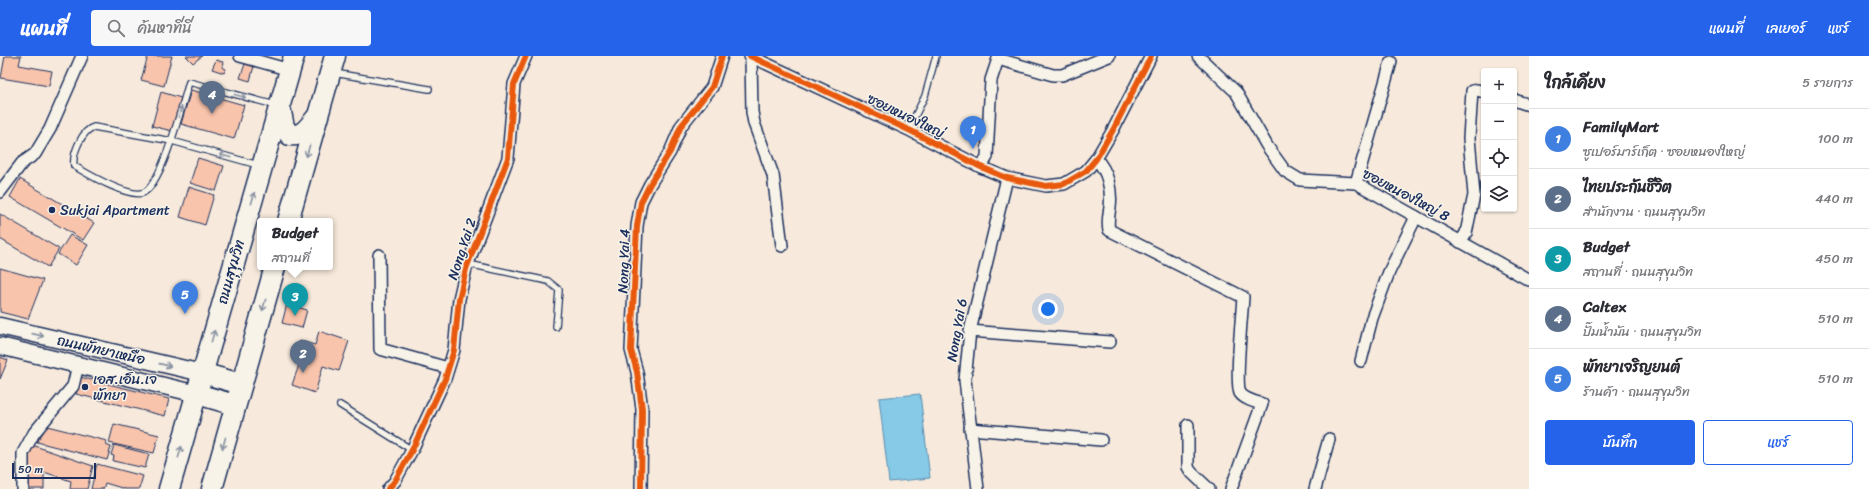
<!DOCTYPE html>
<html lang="th">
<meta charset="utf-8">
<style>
:root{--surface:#fff;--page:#f7f7f7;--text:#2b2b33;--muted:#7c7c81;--line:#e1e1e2;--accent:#2563eb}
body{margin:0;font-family:Sriracha,"Playpen Sans Thai",sans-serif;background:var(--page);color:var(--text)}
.controls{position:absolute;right:12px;top:12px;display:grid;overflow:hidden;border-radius:4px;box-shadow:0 1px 3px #0004}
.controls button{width:36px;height:36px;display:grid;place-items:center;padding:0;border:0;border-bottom:1px solid var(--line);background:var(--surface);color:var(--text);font:20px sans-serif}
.scale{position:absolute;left:12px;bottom:10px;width:84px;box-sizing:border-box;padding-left:4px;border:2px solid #1b2f5e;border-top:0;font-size:11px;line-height:14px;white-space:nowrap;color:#1b2f5e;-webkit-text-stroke:3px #f7f3e8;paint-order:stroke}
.you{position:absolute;left:1048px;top:253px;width:14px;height:14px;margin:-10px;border:3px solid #fff;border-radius:50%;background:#1a73e8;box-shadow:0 0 0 6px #1a73e833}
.badge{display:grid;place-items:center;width:26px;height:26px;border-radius:50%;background:var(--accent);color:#fff;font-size:13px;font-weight:700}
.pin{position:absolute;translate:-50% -33px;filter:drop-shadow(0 1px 2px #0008)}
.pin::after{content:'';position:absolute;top:21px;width:14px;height:12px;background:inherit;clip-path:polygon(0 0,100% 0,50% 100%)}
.popup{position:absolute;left:257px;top:162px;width:76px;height:52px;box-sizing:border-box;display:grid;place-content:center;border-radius:4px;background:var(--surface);filter:drop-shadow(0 1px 3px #0005);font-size:13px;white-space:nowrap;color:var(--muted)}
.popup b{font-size:15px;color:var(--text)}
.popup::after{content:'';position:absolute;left:50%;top:100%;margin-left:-8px;border:8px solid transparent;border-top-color:var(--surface)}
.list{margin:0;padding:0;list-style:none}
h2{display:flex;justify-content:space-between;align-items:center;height:52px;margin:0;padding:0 16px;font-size:17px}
h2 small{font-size:13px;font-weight:400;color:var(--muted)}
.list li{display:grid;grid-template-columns:26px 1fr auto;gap:12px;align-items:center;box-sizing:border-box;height:60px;padding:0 16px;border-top:1px solid var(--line)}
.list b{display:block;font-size:15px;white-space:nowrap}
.list p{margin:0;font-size:13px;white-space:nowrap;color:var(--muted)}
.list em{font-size:13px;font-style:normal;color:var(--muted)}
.actions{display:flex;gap:8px;padding:12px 16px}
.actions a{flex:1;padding:9px 0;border:1px solid var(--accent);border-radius:4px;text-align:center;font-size:14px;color:var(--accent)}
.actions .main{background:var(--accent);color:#fff}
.icon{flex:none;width:22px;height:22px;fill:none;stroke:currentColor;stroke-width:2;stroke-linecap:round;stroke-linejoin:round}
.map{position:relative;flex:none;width:1529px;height:433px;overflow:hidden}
header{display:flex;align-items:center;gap:24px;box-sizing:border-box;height:56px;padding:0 20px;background:var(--accent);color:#fff}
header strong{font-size:19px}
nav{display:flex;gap:22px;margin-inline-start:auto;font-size:14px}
.search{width:280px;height:36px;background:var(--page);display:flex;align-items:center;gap:10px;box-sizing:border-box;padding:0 14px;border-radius:4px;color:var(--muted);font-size:15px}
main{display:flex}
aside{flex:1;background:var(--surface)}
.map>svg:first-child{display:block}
.water{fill:#86cae7;stroke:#5b8cb0}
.building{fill:#f9c4ac;stroke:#1b2f5e}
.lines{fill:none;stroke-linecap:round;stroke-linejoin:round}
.lane-casing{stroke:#1b2f5e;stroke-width:8}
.street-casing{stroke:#1b2f5e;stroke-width:14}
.secondary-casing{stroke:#1b2f5e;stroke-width:19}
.highway-casing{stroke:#1b2f5e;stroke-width:23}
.lane{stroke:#f7f3e8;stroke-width:5.5}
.street{stroke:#f7f3e8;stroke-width:11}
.secondary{stroke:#f7f3e8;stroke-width:16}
.highway{stroke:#f7f3e8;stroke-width:20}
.cycleway-casing{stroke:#f7f3e8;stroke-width:8}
.cycleway{stroke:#e8590c;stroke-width:6}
.oneway{stroke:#8991a3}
.poi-dot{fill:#1b2f5e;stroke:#f7f3e8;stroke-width:1.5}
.labels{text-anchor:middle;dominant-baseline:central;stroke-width:3;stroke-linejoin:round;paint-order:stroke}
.street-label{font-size:14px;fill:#1b2f5e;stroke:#f7f3e8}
.poi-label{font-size:14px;fill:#1b2f5e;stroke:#f7f3e8;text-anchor:start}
</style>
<header>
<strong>แผนที่</strong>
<div class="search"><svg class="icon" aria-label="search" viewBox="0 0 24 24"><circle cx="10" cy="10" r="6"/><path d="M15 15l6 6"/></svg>ค้นหาที่นี่</div>
<nav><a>แผนที่</a><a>เลเยอร์</a><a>แชร์</a></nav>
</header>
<main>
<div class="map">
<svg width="1529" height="433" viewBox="0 0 1529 433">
<rect width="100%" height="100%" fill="#f7eadc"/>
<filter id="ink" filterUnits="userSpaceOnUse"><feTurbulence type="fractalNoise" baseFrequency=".025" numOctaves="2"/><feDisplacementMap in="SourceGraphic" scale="8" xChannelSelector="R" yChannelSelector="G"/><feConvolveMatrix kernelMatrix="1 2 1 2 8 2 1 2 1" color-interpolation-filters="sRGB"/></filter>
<g filter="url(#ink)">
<path class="water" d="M 920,338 L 930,422 L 889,426 L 879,342 Z"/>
<g class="building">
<path d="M 5,0 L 21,0 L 19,9 L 52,15 L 49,30 L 1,22 Z"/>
<path d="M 148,0 L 172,0 L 164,30 L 141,24 Z"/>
<path d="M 186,0 L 202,0 L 193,7 Z"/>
<path d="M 216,4 L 223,6 L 222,11 L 226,13 L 224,17 L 212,13 Z"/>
<path d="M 245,8 L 254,10 L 250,25 L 240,22 Z"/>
<path d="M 191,34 L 244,49 L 234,83 L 181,68 Z"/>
<path d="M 161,36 L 181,42 L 172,75 L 152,70 Z"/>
<path d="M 198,102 L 224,110 L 216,135 L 190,127 Z"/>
<path d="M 20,123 L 94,167 L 83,184 L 10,141 Z"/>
<path d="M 189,131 L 214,139 L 205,169 L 180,161 Z"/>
<path d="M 0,158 L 59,193 L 48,211 L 0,183 Z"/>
<path d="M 70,179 L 88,189 L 76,209 L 58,198 Z"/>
<path d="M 0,212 L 43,224 L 28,263 L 0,256 Z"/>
<path d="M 287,248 L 307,254 L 302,272 L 282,267 Z"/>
<path d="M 319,275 L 349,285 L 339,315 L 323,310 L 315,337 L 292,329 L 300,306 L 294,304 L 300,285 L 315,289 Z"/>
<path d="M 0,301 L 8,304 L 0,323 Z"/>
<path d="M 80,321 L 169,343 L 165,360 L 76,338 Z"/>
<path d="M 114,368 L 159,379 L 154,397 L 109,387 Z"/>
<path d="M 47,370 L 107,385 L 106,389 L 111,391 L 107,404 L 37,386 Z"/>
<path d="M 32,389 L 93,410 L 87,433 L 70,433 L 71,425 L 44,416 L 44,433 L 27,433 L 27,404 Z"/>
<path d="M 114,389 L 149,398 L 145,412 L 113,405 L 114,400 L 111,399 Z"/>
<path d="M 97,408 L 143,420 L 139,433 L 125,433 L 105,427 L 103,433 L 91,433 Z"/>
</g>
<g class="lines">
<g class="lane-casing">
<g id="lane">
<path d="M 334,17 L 429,33"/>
<path d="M 908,74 L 925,40 L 936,0"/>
<path d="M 258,109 L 172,85 L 94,71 C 82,74 72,98 74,110 C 88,118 126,141 142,137 C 161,133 183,46 189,26 L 275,49"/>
<path d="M 468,208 L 548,225 L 559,234 L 556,271"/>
<path d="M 340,349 L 412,394"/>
</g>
</g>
<g class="street-casing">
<g id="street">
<path d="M 240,0 L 290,14"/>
<path d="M 750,0 L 911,75 L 981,111 L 1007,122 L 1046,130 L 1064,128 L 1086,115 L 1096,103 L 1113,74 L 1151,0"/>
<path d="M 1198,0 L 1236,36 L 1267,90 L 1285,115 L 1300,124 L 1356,127 L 1529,224"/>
<path d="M 751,1 L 752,56 L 754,67 L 773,119 L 782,190"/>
<path d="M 998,3 L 1053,19 L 1062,19 L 1109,0"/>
<path d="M 1514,44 L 1529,49"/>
<path d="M 1096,103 C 1108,115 1112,135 1110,151 C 1109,159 1107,166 1109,174 L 1243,241 C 1242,258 1235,326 1240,337 C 1244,343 1255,346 1262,348 L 1231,433"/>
<path d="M 981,111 L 987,101 L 991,24 L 999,0"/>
<path d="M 1356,127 L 1391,6"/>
<path d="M 0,136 L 22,107 L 35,98 L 50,73 L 82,0"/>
<path d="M 1460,186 L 1466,177 L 1474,139 L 1469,82 L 1472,35 L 1477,34 L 1484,36"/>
<path d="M 379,199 L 380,293 L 448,312"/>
<path d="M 970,275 L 1110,286"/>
<path d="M 1361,305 L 1372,262 L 1389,216 L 1416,161"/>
<path d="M 1188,369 L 1188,411 L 1191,416 L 1209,433"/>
<path d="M 970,373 L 1101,384"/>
<path d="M 23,433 L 23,397 L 34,377 L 73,330 L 78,309"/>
<path d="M 388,433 L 395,425 L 412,394 L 445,323 L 454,294 L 459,243 L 466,213 L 508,102 L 514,28 L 526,0"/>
<path d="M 641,433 L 642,353 L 637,316 L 631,294 L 637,170 L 641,146 L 650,128 L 670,96 L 681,70 L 712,31 L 722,0"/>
<path d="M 978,433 L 965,324 L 970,275 L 1007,122"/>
<path d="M 1315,433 L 1329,383"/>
</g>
</g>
<g class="secondary-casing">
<g id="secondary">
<path d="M 0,270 L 202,317"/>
<path d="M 0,290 L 197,338"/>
</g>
</g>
<g class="highway-casing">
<g id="highway">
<path d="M 280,51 L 284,71 L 290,79 C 303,81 309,70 317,61"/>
<path d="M 288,165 L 335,0"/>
<path d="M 202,317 L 241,328"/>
<path d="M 197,338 L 235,349"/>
<path d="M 169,433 L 294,0"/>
<path d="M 212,433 L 275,211"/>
</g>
</g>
<use href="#lane" class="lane"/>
<use href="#street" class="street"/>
<use href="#secondary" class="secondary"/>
<use href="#highway" class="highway"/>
<g class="cycleway-casing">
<g id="cycleway">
<path d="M 750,0 L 911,75 L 981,111 L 1007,122 L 1046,130 L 1064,128 L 1086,115 L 1096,103 L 1113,74 L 1151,0"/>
<path d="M 388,433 L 395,425 L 412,394 L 445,323 L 454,294 L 459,243 L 466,213 L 508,102 L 514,28 L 526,0"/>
<path d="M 641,433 L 642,353 L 637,316 L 631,294 L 637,170 L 641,146 L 650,128 L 670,96 L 681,70 L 712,31 L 722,0"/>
</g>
</g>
<use href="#cycleway" class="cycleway"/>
</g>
<defs><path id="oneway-shaft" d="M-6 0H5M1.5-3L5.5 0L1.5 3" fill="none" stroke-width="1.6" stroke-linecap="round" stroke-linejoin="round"/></defs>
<g class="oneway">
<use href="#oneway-shaft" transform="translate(240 40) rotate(15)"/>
<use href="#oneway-shaft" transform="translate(180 56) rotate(-75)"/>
<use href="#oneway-shaft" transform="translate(308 95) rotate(106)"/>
<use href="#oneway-shaft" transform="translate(225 100) rotate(-165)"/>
<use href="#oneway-shaft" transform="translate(253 142) rotate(-74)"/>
<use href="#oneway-shaft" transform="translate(264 249) rotate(106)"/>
<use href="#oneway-shaft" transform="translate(38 279) rotate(13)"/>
<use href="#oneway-shaft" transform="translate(213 280) rotate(-74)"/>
<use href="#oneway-shaft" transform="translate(165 309) rotate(13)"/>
<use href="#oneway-shaft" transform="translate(224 387) rotate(105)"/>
<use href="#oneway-shaft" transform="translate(180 396) rotate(-74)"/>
</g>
</g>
<g class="poi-dot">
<circle cx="52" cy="154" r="4"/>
<circle cx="85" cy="331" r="4"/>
</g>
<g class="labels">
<g class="street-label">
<text transform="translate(906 60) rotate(26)">ซอยหนองใหญ่</text>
<text transform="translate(1406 139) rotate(28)">ซอยหนองใหญ่ 8</text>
<text transform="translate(462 193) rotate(-72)">Nong Yai 2</text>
<text transform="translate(624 205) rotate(-88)">Nong Yai 4</text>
<text transform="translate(231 216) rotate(-74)">ถนนสุขุมวิท</text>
<text transform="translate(957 274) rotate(-80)">Nong Yai 6</text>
<text transform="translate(101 294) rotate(13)">ถนนพัทยาเหนือ</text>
</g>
<g class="poi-label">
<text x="60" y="154">Sukjai Apartment</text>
<text x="93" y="323">เอส.เอ็น.เจ<tspan x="93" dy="16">พัทยา</tspan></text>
</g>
</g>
</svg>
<div class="controls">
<button>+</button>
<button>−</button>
<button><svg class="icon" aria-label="locate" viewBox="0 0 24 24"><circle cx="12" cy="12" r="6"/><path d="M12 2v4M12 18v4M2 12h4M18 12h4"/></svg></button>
<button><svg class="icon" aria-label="layers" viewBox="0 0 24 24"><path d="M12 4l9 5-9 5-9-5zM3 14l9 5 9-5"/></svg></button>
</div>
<div class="scale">50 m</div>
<div class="you"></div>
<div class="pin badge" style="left:973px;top:93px;background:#3f7fe0">1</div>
<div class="pin badge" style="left:303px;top:317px;background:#5c6f8a">2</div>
<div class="pin badge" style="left:295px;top:260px;background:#0f9aa8">3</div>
<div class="popup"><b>Budget</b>สถานที่</div>
<div class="pin badge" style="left:212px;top:58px;background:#5c6f8a">4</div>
<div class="pin badge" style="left:185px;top:258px;background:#3f7fe0">5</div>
</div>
<aside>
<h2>ใกล้เคียง<small>5 รายการ</small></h2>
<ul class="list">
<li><span class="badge" style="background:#3f7fe0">1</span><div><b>FamilyMart</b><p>ซูเปอร์มาร์เก็ต · ซอยหนองใหญ่</p></div><em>100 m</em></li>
<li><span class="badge" style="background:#5c6f8a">2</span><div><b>ไทยประกันชีวิต</b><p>สำนักงาน · ถนนสุขุมวิท</p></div><em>440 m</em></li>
<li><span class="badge" style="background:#0f9aa8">3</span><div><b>Budget</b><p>สถานที่ · ถนนสุขุมวิท</p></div><em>450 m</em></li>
<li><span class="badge" style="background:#5c6f8a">4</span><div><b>Caltex</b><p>ปั๊มน้ำมัน · ถนนสุขุมวิท</p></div><em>510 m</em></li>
<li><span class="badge" style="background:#3f7fe0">5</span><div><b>พัทยาเจริญยนต์</b><p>ร้านค้า · ถนนสุขุมวิท</p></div><em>510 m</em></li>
</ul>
<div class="actions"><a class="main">บันทึก</a><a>แชร์</a></div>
</aside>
</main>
